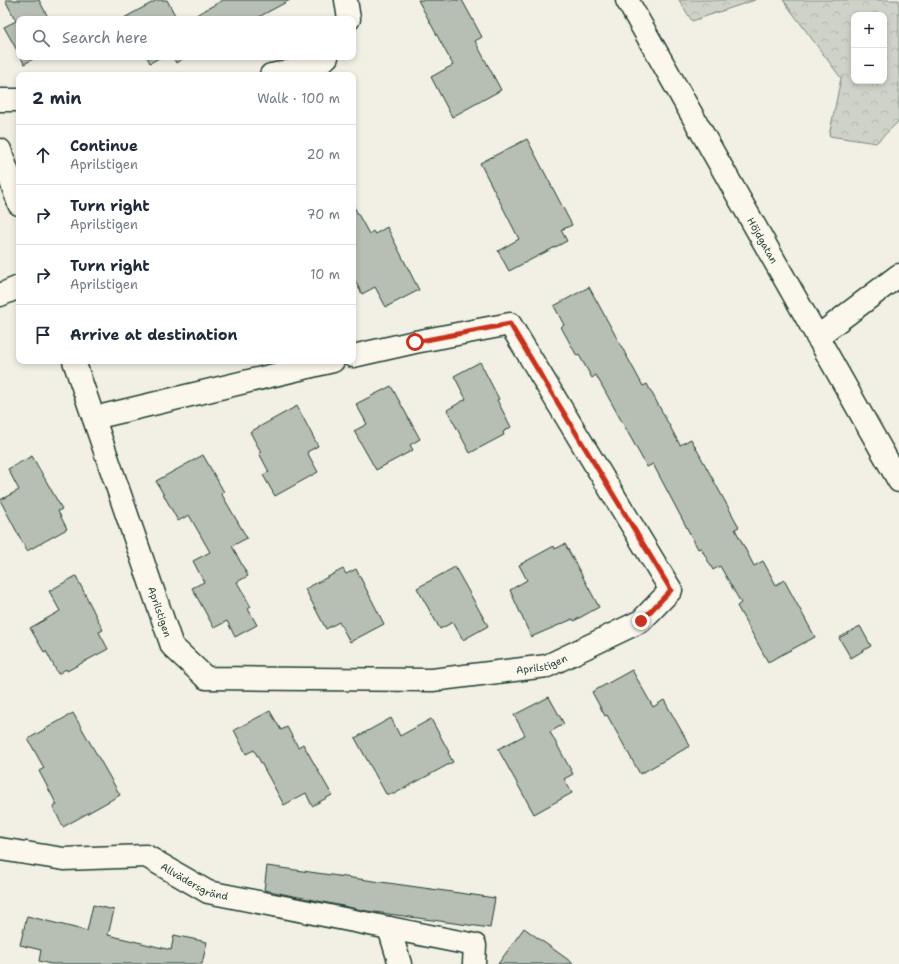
<!DOCTYPE html>
<meta charset="utf-8">
<style>
:root{--surface:#fff;--page:#f2f2f3;--text:#1f2937;--muted:#747a83;--line:#e0e1e3}
body{margin:0;font-family:"Shantell Sans",sans-serif;background:var(--page);color:var(--text)}
.controls{position:absolute;right:12px;top:12px;display:grid;overflow:hidden;border-radius:8px;box-shadow:0 2px 6px #0003}
.controls button{width:36px;height:36px;display:grid;place-items:center;padding:0;border:0;border-bottom:1px solid var(--line);background:var(--surface);color:var(--text);font:20px sans-serif}
.stop{position:absolute;width:12px;height:12px;margin:-9px;border:3px solid #c8321e;border-radius:50%;background:#fff}
.stop.end{background:#c8321e;border-color:#fff;box-shadow:0 1px 4px #0008}
.list{margin:0;padding:0;list-style:none}
h2{display:flex;justify-content:space-between;align-items:center;height:52px;margin:0;padding:0 16px;font-size:17px}
h2 small{font-size:13px;font-weight:400;color:var(--muted)}
.list li{display:grid;grid-template-columns:26px 1fr auto;gap:12px;align-items:center;box-sizing:border-box;height:60px;padding:0 16px;border-top:1px solid var(--line)}
.list b{display:block;font-size:15px;white-space:nowrap}
.list p{margin:0;font-size:13px;white-space:nowrap;color:var(--muted)}
.list em{font-size:13px;font-style:normal;color:var(--muted)}
.icon{flex:none;width:22px;height:22px;fill:none;stroke:currentColor;stroke-width:2;stroke-linecap:round;stroke-linejoin:round}
.map{position:relative;flex:none;width:899px;height:964px;overflow:hidden}
.search{position:absolute;background:var(--surface);box-shadow:0 2px 6px #0003;left:16px;top:16px;width:340px;height:44px;display:flex;align-items:center;gap:10px;box-sizing:border-box;padding:0 14px;border-radius:8px;color:var(--muted);font-size:15px}
.panel{position:absolute;background:var(--surface);box-shadow:0 2px 6px #0003;left:16px;top:72px;width:340px;height:292px;border-radius:8px}
.map>svg:first-child{display:block}
.forest{fill:url(#forest-crowns);stroke:#77887e;fill-rule:evenodd}
.building{fill:#b7beb3;stroke:#1f3d34}
.lines{fill:none;stroke-linecap:round;stroke-linejoin:round}
.minor-casing{stroke:#1f3d34;stroke-width:25}
.minor{stroke:#fbf7ec;stroke-width:22}
.route{stroke:#c8321e;stroke-width:5}
.labels{text-anchor:middle;dominant-baseline:central;stroke-width:3.5;stroke-linejoin:round;paint-order:stroke}
.street-label{font-size:10px;fill:#1f3d34;stroke:#fbf7ec}
</style>
<div class="map">
<svg width="899" height="964" viewBox="0 0 899 964">
<defs>
<pattern id="forest-crowns" width="20" height="18" patternUnits="userSpaceOnUse"><rect width="20" height="18" fill="#cfd2c8"/><path d="M2 6a3 3 0 1 1 6 0M12 15a3 3 0 1 1 6 0" fill="none" stroke="#b1b5ac"/></pattern>
</defs>
<rect width="100%" height="100%" fill="#f2f0e5"/>
<filter id="ink" filterUnits="userSpaceOnUse"><feTurbulence type="fractalNoise" baseFrequency=".025" numOctaves="2"/><feDisplacementMap in="SourceGraphic" scale="8" xChannelSelector="R" yChannelSelector="G"/><feConvolveMatrix kernelMatrix="1 2 1 2 8 2 1 2 1" color-interpolation-filters="sRGB"/></filter>
<g filter="url(#ink)">
<g class="forest">
<path d="M 679,0 L 755,0 L 692,21 Z"/>
<path d="M 783,0 L 899,0 L 899,121 L 876,143 L 829,136 L 841,78 ZM 854,15 L 884,15 L 884,81 L 854,81 Z"/>
</g>
<g class="building">
<path d="M 5,0 L 39,0 L 49,19 L 19,19 L 19,54 L 4,27 L 16,21 Z"/>
<path d="M 157,0 L 167,0 L 177,19 L 122,19 Z"/>
<path d="M 223,0 L 290,0 L 255,19 L 189,19 Z"/>
<path d="M 418,0 L 462,0 L 482,37 L 475,41 L 501,90 L 452,117 L 431,77 L 453,65 Z"/>
<path d="M 21,57 L 37,57 L 24,64 Z"/>
<path d="M 147,57 L 161,57 L 150,63 Z"/>
<path d="M 173,57 L 186,57 L 176,63 Z"/>
<path d="M 527,139 L 572,225 L 561,230 L 567,241 L 509,271 L 498,251 L 519,239 L 480,163 Z"/>
<path d="M 353,205 L 369,234 L 373,231 L 375,234 L 387,227 L 419,290 L 386,307 L 375,287 L 362,294 L 353,277 Z"/>
<path d="M 589,287 L 643,386 L 647,384 L 680,445 L 691,439 L 739,527 L 735,529 L 754,566 L 763,561 L 776,585 L 784,580 L 815,637 L 768,662 L 737,606 L 741,603 L 720,566 L 713,570 L 701,548 L 698,549 L 653,464 L 647,467 L 596,375 L 592,378 L 579,355 L 577,356 L 561,327 L 564,325 L 554,306 Z"/>
<path d="M 480,362 L 499,399 L 497,400 L 511,427 L 503,432 L 504,435 L 470,453 L 447,410 L 466,399 L 454,376 Z"/>
<path d="M 391,386 L 420,439 L 410,445 L 413,450 L 376,470 L 354,431 L 367,424 L 356,404 Z"/>
<path d="M 297,406 L 318,446 L 307,452 L 318,472 L 275,496 L 263,475 L 269,472 L 259,453 L 261,452 L 250,432 Z"/>
<path d="M 203,455 L 224,492 L 221,493 L 247,538 L 232,546 L 248,576 L 237,582 L 251,607 L 248,609 L 257,625 L 235,637 L 227,621 L 214,628 L 192,588 L 204,582 L 193,561 L 210,552 L 189,515 L 178,521 L 156,481 Z"/>
<path d="M 32,456 L 62,509 L 58,511 L 67,529 L 27,551 L 0,500 L 19,490 L 8,469 Z"/>
<path d="M 565,544 L 599,607 L 574,621 L 573,619 L 531,637 L 510,590 L 527,580 L 519,565 L 554,546 L 555,549 Z"/>
<path d="M 455,567 L 488,626 L 463,640 L 453,622 L 440,629 L 417,588 Z"/>
<path d="M 343,569 L 346,574 L 356,569 L 384,624 L 350,642 L 339,622 L 326,629 L 305,589 Z"/>
<path d="M 76,576 L 103,630 L 99,632 L 108,649 L 67,671 L 66,669 L 58,674 L 46,651 L 44,652 L 30,628 L 60,611 L 49,591 Z"/>
<path d="M 860,626 L 871,646 L 851,658 L 839,638 Z"/>
<path d="M 632,670 L 653,707 L 664,700 L 690,746 L 640,774 L 607,715 L 605,716 L 592,692 Z"/>
<path d="M 549,697 L 564,724 L 550,732 L 573,774 L 564,779 L 572,793 L 534,814 L 498,749 L 525,735 L 514,715 Z"/>
<path d="M 270,711 L 281,730 L 287,727 L 298,747 L 303,744 L 332,795 L 312,806 L 306,793 L 284,805 L 254,750 L 246,754 L 234,730 Z"/>
<path d="M 73,713 L 120,795 L 63,827 L 53,807 L 57,805 L 39,771 L 44,768 L 28,739 Z"/>
<path d="M 391,718 L 400,736 L 431,719 L 449,752 L 448,753 L 453,762 L 394,794 L 386,794 L 355,738 Z"/>
<path d="M 267,866 L 495,898 L 490,928 L 367,911 L 264,890 Z"/>
<path d="M 93,905 L 114,910 L 108,935 L 171,950 L 174,935 L 207,942 L 202,964 L 50,964 L 39,961 L 41,950 L 20,945 L 27,916 L 87,931 Z"/>
<path d="M 524,928 L 574,964 L 498,964 Z"/>
</g>
<g class="lines">
<g class="minor-casing">
<g id="minor">
<path d="M 346,0 L 349,19"/>
<path id="s1" d="M 627,0 L 899,481"/>
<path d="M 271,75 L 317,66 L 327,57"/>
<path d="M 0,100 L 19,100"/>
<path d="M 0,150 L 19,204"/>
<path d="M 0,295 L 19,287"/>
<path d="M 817,337 L 899,275"/>
<path id="s2" d="M 74,361 L 172,646 L 206,678 L 432,680 L 547,666 L 641,621 L 671,590 L 510,324 L 415,342 L 353,356"/>
<path d="M 94,418 L 333,361"/>
<path id="s3" d="M 0,849 L 64,859 L 146,856 L 208,892 L 475,945 L 474,964"/>
<path d="M 389,928 L 400,964"/>
</g>
</g>
<use href="#minor" class="minor"/>
</g>
</g>
<g class="lines" filter="url(#ink)">
<path class="route" d="M 415,342 L 510,324 L 671,590 L 641,621"/>
</g>
<g class="labels">
<g class="street-label">
<text stroke="none"><textPath href="#s1" startOffset="276">Höjdgatan</textPath></text>
<text stroke="none"><textPath href="#s2" startOffset="265">Aprilstigen</textPath></text>
<text stroke="none"><textPath href="#s2" startOffset="685">Aprilstigen</textPath></text>
<text stroke="none"><textPath href="#s3" startOffset="202">Allvädersgränd</textPath></text>
</g>
</g>
</svg>
<div class="controls">
<button>+</button>
<button>−</button>
</div>
<div class="stop" style="left:415px;top:342px"></div>
<div class="stop end" style="left:641px;top:621px"></div>
<div class="search"><svg class="icon" aria-label="search" viewBox="0 0 24 24"><circle cx="10" cy="10" r="6"/><path d="M15 15l6 6"/></svg>Search here</div>
<section class="panel">
<h2>2 min<small>Walk · 100 m</small></h2>
<ul class="list">
<li><svg class="icon" aria-label="ahead" viewBox="0 0 24 24"><path d="M12 20V5M6 11l6-6 6 6"/></svg><div><b>Continue</b><p>Aprilstigen</p></div><em>20 m</em></li>
<li><svg class="icon" aria-label="right" viewBox="0 0 24 24"><path d="M7 20v-9h11M14 6l5 5-5 5"/></svg><div><b>Turn right</b><p>Aprilstigen</p></div><em>70 m</em></li>
<li><svg class="icon" aria-label="right" viewBox="0 0 24 24"><path d="M7 20v-9h11M14 6l5 5-5 5"/></svg><div><b>Turn right</b><p>Aprilstigen</p></div><em>10 m</em></li>
<li><svg class="icon" aria-label="arrive" viewBox="0 0 24 24"><path d="M6 21V4h12l-3 4 3 4H6"/></svg><div><b>Arrive at destination</b></div></li>
</ul>
</section>
</div>
